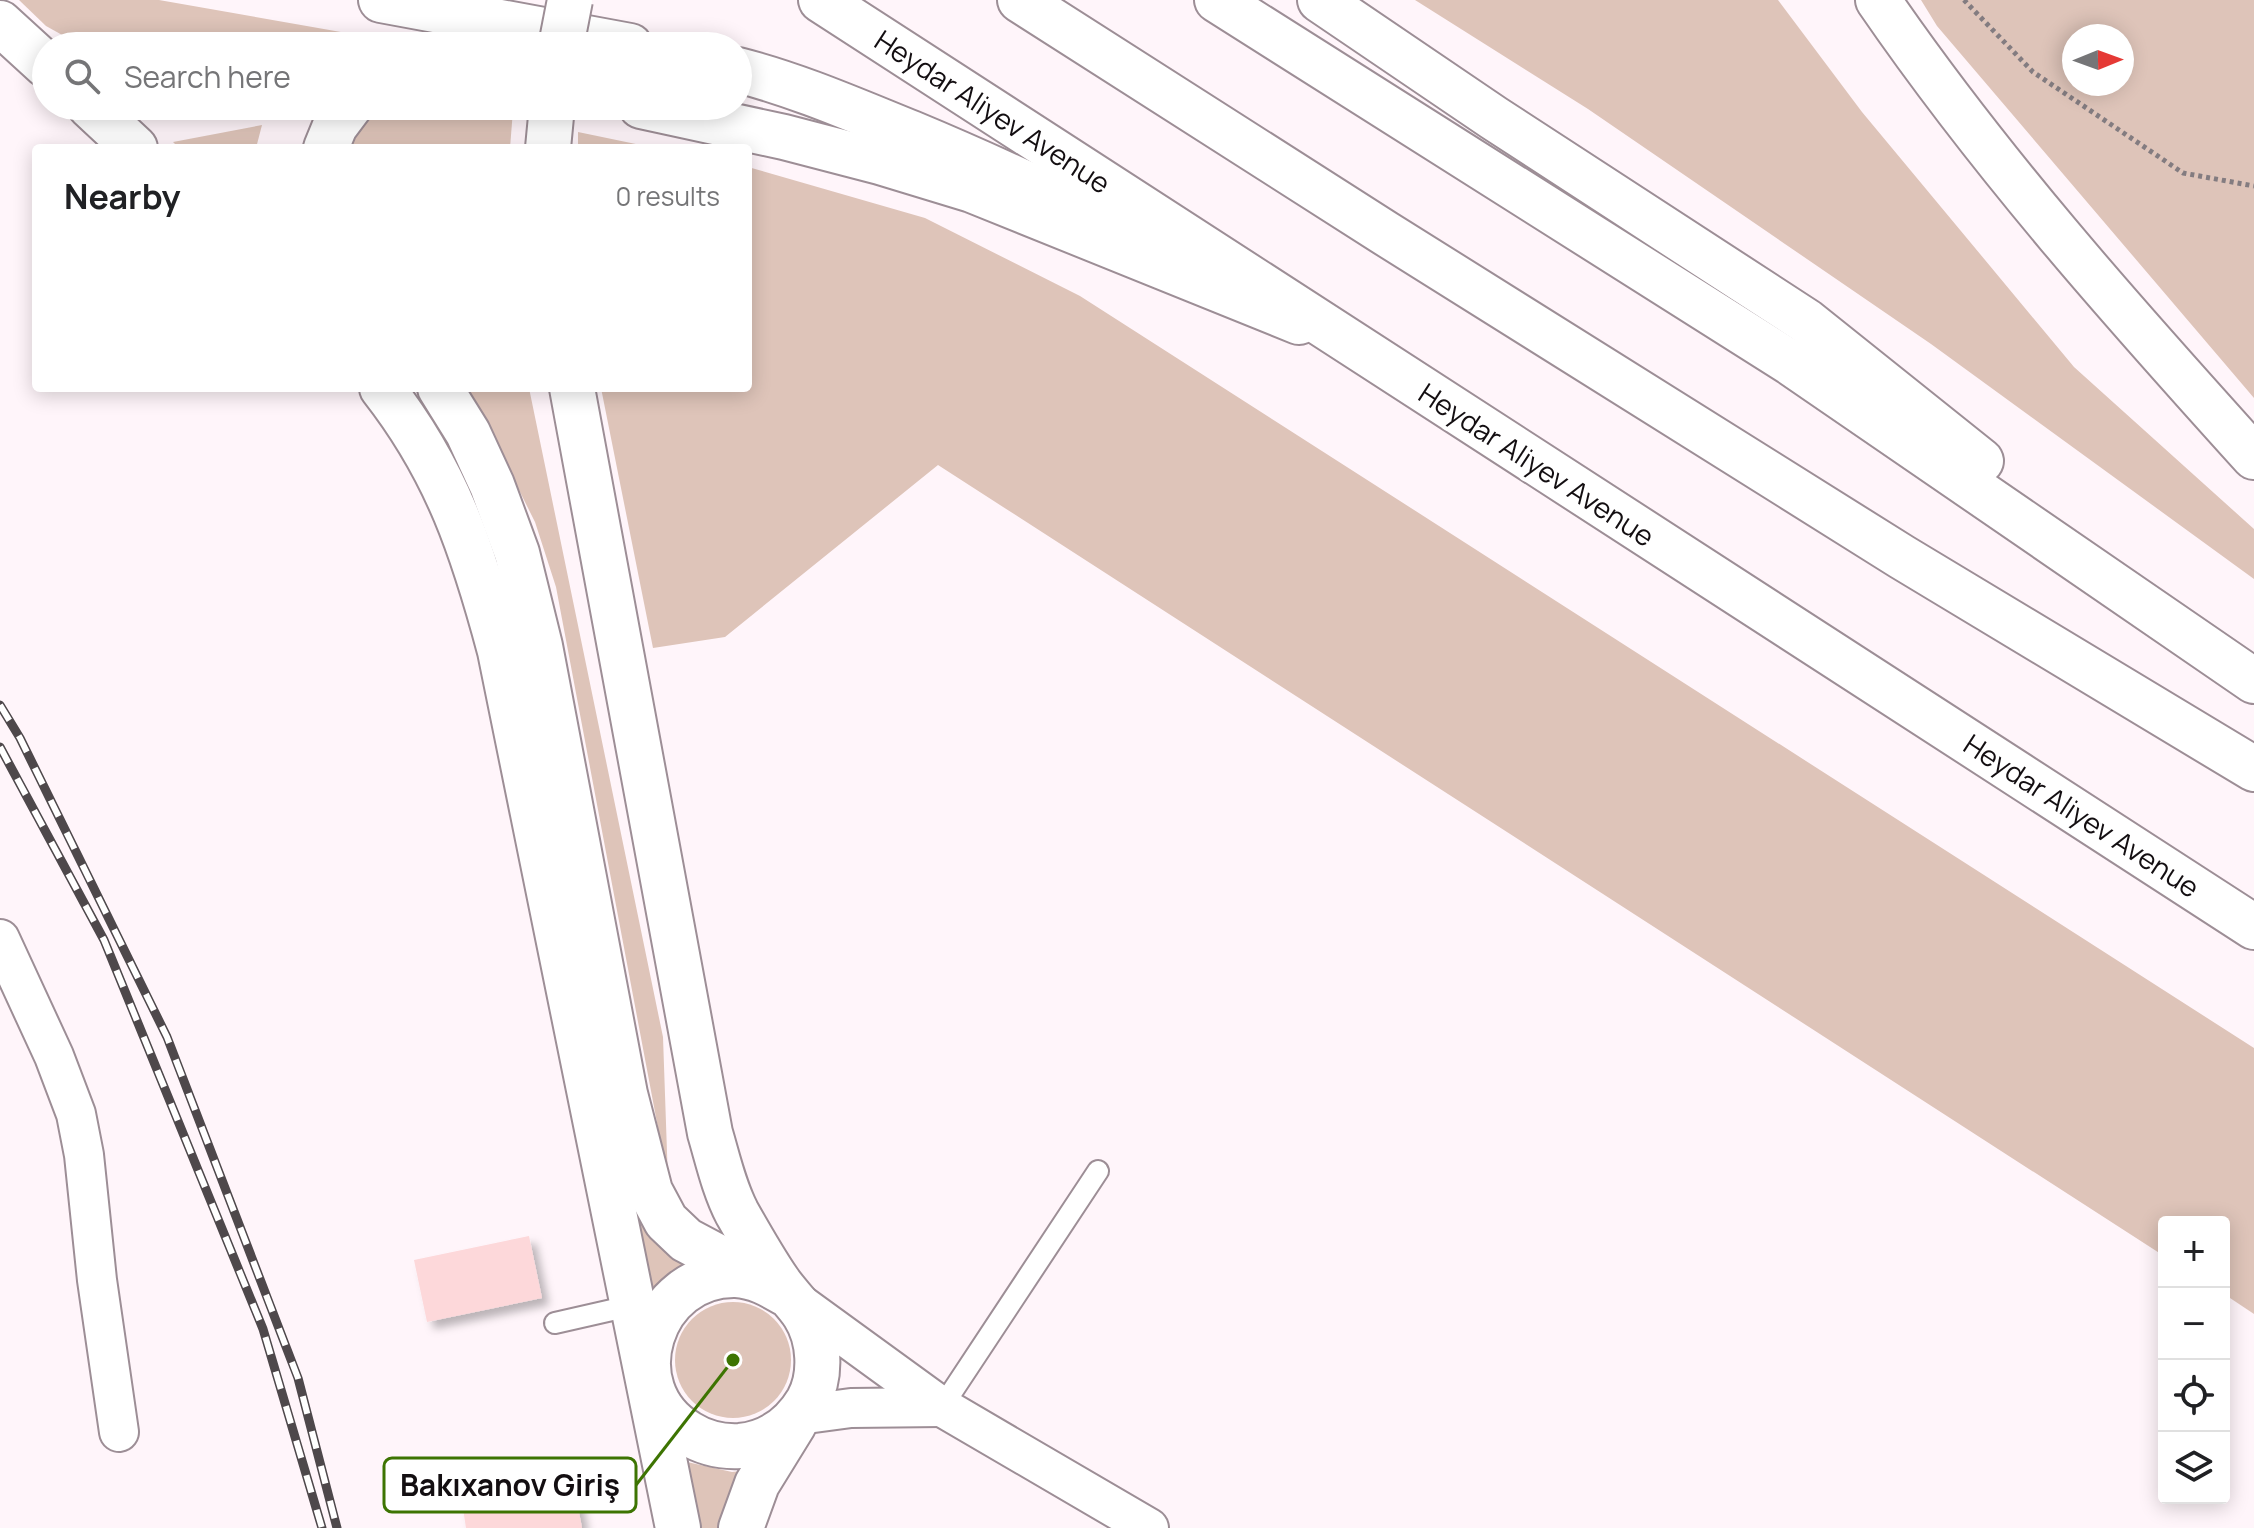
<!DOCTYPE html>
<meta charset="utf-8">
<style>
:root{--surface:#fff;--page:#f6f6f6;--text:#202124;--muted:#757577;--line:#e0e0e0}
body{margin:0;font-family:Manrope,sans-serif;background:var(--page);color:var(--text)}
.controls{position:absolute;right:24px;bottom:24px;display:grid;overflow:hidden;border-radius:8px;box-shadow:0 4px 20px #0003}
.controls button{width:72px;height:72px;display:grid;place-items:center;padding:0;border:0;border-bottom:2px solid var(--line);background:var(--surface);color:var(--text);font:40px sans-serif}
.compass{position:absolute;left:2062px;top:24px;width:72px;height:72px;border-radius:50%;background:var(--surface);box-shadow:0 4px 20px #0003;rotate:89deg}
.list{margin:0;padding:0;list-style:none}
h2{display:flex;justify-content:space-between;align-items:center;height:104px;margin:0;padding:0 32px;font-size:34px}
h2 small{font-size:26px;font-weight:400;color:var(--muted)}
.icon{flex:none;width:44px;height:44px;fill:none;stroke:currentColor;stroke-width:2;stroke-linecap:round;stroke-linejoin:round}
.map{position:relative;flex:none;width:2254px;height:1528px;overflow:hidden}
.search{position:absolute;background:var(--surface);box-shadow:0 4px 20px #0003;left:32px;top:32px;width:720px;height:88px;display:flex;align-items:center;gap:20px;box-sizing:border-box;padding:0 28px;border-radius:44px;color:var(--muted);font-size:30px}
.panel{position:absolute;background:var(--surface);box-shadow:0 4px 20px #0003;left:32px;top:144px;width:720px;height:248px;border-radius:8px}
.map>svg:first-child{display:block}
.green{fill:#dec4b9;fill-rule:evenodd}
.building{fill:#fdd8da;filter:url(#shadow)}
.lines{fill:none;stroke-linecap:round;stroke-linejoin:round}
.lane-casing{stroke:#9d8e96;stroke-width:24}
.street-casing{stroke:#9d8e96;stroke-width:42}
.secondary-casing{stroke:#9d8e96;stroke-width:48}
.primary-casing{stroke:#9d8e96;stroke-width:48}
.highway-casing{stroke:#9d8e96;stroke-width:48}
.path{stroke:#837c80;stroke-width:5;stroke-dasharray:4 4;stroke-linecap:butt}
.lane{stroke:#fff;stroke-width:20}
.street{stroke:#fff;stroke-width:38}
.secondary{stroke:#fff;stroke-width:44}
.primary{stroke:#fff;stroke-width:44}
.highway{stroke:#fff;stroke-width:44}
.rail-casing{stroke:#4e484b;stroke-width:9}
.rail{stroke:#fff;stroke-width:6;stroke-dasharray:18;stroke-linecap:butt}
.secondary-bridge-casing{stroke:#9d8e96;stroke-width:48;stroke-linecap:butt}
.secondary-bridge{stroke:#fff;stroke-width:44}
.labels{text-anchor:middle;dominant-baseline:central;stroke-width:8;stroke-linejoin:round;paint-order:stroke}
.street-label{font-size:28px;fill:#130e11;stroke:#fff}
.leader{fill:none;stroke:#3d7402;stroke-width:3}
.callout-dot{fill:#3d7402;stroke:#fff;stroke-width:3}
.callout{fill:#fff;stroke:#3d7402;stroke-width:3}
.callout-label{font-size:30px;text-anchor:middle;font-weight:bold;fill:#130e11}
</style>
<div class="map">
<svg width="2254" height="1528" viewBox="0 0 2254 1528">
<defs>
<filter id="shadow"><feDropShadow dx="7" dy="7" stdDeviation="4" flood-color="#0004"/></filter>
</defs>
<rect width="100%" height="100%" fill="#fff5fa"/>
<g class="green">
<path d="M 19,0 L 159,0 L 375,38 L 346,46 L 82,46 L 46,26 Z"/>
<path d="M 1415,0 L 1778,0 L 1862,112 L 2074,367 L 2254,529 L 2254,579 L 1931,344 L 1588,109 Z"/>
<path d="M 1921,0 L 2254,0 L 2254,398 L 1937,26 ZM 2074,36 L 2122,36 L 2122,84 L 2074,84 Z"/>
<path d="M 397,107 L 513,110 L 510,148 L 345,148 L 368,116 Z"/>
<path d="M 262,125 L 256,148 L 179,148 L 173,142 Z"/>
<path d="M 578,132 L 655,148 L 578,148 Z"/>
<path d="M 748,167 L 925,218 L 1080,296 L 2254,1048 L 2254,1314 L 2224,1294 L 2224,1222 L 2164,1222 L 2164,1256 L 938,465 L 725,637 L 653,648 L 601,388 L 748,388 Z"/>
<path d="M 468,388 L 529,388 L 663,1037 L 668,1181 L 556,587 L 535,522 Z"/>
<path d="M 628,1184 C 647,1222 653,1244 691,1269 L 650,1298 Z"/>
<circle cx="733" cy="1360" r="58"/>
<path d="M 687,1462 L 732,1472 L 751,1470 L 726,1506 L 719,1528 L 700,1528 Z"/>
</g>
<g class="building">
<path d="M 529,1236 L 542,1298 L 427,1322 L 414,1260 Z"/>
<path d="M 573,1481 L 582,1528 L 466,1528 L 462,1502 Z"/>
</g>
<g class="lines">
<g class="lane-casing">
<g id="lane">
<path d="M 555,1323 L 634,1305"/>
<path d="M 942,1407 L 1098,1171"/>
</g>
</g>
<g class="street-casing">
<g id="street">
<path d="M 0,939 L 54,1056 L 76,1114 L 84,1155 L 97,1280 L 119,1432"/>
<path d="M 792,1298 L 942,1407 L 1149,1528"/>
<path d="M 799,1415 L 851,1408 L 942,1407"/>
</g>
</g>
<g class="secondary-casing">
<g id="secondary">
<path d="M 0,23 L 46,65"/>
<path d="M 90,106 L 135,148"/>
<path d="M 641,106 L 784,137 L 880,162 L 972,190 L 1299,322"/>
<path d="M 326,148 L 335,126 L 350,106"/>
<path d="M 548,148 L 552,106"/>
<path d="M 382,388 C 447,471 473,550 500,651 L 678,1528"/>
<path d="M 440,388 L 468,433 L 492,485 L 517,553 L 540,646 L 625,1094 L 650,1191 L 666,1221 L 686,1240 L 754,1276"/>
<path d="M 572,388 L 710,1133 C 718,1160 724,1188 737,1213 C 750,1236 763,1259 778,1281 C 786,1293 796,1302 804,1314 C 820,1339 822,1376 808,1401 C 793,1426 770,1443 740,1446 C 721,1447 704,1443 688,1433 C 614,1389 650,1273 736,1275 C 755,1276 771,1285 786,1294"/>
<path d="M 741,1528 L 757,1484 L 794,1424"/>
</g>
</g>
<g class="primary-casing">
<g id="primary">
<path d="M 381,0 L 630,46"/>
<path d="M 738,70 C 797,85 854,110 911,133 C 1019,178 1123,229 1227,281"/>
</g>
</g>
<g class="highway-casing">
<g id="highway">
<path d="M 821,0 L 2254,927"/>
<path d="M 1020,0 L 1385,233 L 1902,557 L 2254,769"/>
<path d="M 1217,0 L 1791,363 L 2254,681"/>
<path d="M 1320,0 L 1494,118 L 1806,321 L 1981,461"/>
<path d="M 1878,0 C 1990,163 2121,310 2254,457"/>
</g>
</g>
<path class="path" d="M 1964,0 L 2033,72 L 2183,173 L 2254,186"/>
<use href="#lane" class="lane"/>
<use href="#street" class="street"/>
<use href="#secondary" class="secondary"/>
<use href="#primary" class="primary"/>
<use href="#highway" class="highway"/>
<g class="rail-casing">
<g id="rail">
<path d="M 0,705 L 20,738 L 167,1037 L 298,1378 L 337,1528"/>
<path d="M 0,747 L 104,940 L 263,1329 L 322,1528"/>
</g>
</g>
<use href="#rail" class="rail"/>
<g class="secondary-bridge-casing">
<path id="secondary-bridge" d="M 561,46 L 570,0"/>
</g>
<use href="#secondary-bridge" class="secondary-bridge"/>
</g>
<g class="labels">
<g class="street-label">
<text transform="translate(993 111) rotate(33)">Heydar Aliyev Avenue</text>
<text transform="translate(1537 464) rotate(33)">Heydar Aliyev Avenue</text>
<text transform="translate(2082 815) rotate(33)">Heydar Aliyev Avenue</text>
</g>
</g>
<path class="leader" d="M733 1360L636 1485"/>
<circle class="callout-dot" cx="733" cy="1360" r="8"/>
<rect class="callout" x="384" y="1458" width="252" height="54" rx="8"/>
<g class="callout-label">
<text x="510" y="1496">Bakıxanov Giriş</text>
</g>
</svg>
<div class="controls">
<button>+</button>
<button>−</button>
<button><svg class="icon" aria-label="locate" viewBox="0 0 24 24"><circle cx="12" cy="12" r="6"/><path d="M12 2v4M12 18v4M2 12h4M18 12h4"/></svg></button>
<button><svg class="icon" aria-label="layers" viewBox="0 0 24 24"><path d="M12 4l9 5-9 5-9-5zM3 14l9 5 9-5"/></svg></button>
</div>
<svg class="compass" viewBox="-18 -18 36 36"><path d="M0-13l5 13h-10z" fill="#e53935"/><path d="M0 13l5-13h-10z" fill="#757577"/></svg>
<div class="search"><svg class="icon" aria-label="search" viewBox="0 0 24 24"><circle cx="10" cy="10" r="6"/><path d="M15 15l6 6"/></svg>Search here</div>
<section class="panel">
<h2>Nearby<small>0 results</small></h2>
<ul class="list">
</ul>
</section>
</div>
